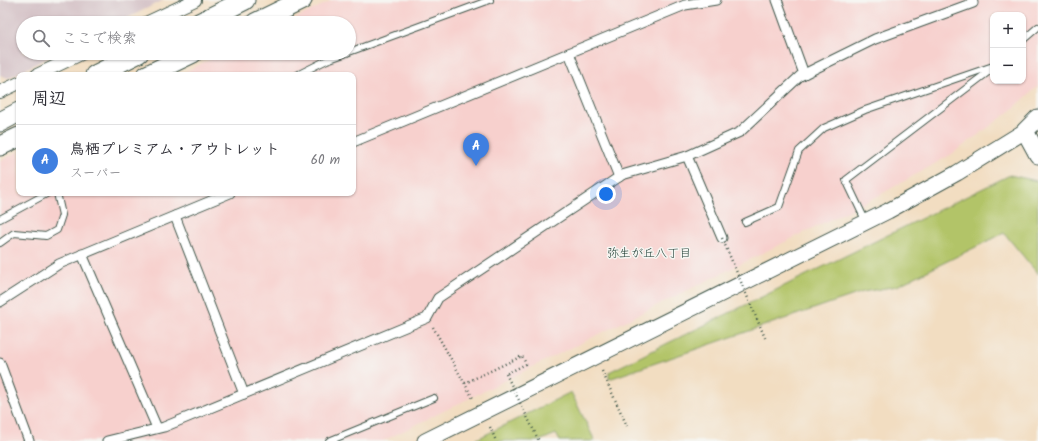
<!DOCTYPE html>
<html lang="ja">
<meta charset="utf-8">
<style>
:root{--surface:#fff;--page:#f7f7f7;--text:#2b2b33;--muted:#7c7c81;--line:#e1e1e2;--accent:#0f766e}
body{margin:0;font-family:Kalam,"Klee One",sans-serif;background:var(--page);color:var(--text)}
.controls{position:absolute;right:12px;top:12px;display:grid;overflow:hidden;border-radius:8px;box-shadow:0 1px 3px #0004}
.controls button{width:36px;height:36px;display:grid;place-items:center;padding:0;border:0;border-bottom:1px solid var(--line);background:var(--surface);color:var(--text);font:20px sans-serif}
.you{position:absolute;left:606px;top:194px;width:14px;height:14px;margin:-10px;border:3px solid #fff;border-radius:50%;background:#1a73e8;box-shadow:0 0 0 6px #1a73e833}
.badge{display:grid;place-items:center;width:26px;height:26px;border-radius:50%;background:var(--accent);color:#fff;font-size:13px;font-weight:700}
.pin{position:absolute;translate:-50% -33px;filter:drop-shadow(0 1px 2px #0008)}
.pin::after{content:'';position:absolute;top:21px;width:14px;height:12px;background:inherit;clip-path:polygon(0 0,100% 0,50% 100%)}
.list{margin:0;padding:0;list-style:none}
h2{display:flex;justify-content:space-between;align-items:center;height:52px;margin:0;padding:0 16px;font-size:17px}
h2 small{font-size:13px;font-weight:400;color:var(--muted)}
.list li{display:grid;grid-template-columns:26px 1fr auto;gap:12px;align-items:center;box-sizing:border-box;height:72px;padding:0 16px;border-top:1px solid var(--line)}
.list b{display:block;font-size:15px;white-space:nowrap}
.list p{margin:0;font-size:13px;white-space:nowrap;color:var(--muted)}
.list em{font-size:13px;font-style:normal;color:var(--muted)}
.icon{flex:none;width:22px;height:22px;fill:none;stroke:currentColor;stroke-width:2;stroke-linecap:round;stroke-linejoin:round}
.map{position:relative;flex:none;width:1038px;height:441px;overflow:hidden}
.search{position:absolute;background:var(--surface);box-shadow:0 1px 3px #0004;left:16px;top:16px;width:340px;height:44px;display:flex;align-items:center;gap:10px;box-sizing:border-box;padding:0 14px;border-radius:22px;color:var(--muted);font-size:15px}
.panel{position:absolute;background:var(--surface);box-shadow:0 1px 3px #0004;left:16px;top:72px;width:340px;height:124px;border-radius:8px}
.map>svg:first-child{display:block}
.built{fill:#f7d0cd;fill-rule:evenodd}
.industrial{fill:#d2bec3}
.green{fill:#b2c468;stroke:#68804e}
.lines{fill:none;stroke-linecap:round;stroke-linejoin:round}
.service-casing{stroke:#3f5549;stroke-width:8}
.pedestrian-casing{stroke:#3f5549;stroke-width:11}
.minor-casing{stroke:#3f5549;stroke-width:14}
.tertiary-casing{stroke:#3f5549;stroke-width:17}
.secondary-casing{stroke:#3f5549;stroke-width:19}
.primary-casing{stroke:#3f5549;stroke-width:21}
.path{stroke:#3f5549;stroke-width:2.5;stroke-dasharray:1 3;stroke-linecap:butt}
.service{stroke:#fff;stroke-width:6}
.pedestrian{stroke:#fff;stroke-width:9}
.minor{stroke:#fff;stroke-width:12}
.tertiary{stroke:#fff;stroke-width:15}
.secondary{stroke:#fff;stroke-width:17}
.primary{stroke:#fff;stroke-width:19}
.path-bridge{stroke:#3f5549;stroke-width:2.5;stroke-dasharray:1 3;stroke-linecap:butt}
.labels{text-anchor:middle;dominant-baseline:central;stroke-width:3;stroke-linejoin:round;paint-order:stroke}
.neighbourhood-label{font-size:12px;fill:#1f3d34;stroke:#f6f6f2}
</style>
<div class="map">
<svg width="1038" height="441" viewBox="0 0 1038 441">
<rect width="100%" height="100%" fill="#f6f6f2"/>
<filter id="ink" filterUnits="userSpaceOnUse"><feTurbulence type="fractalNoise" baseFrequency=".025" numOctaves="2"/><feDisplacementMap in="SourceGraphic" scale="8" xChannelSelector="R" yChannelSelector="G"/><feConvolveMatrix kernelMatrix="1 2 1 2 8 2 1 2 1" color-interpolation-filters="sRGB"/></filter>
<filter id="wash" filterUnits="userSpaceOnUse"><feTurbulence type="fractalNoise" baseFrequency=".012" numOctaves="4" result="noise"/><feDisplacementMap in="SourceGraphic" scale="16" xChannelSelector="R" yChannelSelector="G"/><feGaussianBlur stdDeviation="0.9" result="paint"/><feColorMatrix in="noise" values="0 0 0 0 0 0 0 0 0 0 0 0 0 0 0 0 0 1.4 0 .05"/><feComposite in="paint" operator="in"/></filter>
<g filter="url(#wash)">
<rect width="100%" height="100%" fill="#f2ddc1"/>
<path class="built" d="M 333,0 L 1038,0 L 1038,86 L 1012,110 L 952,154 L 876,197 L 383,441 L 0,441 L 0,161 L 19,151 L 19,193 L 353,193 L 353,75 L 178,75 L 223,53 L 349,53 L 349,23 L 286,23 ZM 993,15 L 1023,15 L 1023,81 L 993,81 Z"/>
<path class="industrial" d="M 0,0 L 164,0 L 117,23 L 23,23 L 23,53 L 57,53 L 8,78 L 0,75 Z"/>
<g class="green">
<path d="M 1010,175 L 1037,181 L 1038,184 L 1038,274 L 1004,233 L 897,286 L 863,292 L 609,379 L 609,372 Z"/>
<path d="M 571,392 L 595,441 L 560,441 L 556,434 L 539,441 L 473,441 Z"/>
</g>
</g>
<g filter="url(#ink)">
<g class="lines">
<g class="service-casing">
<g id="service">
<path d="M 1023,40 L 1038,27"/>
<path d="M 349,52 L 490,0"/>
<path d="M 297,75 L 327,60 L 347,53"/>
<path d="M 0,219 L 48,193"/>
<path d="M 745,222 L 779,207 L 799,151 L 824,128 L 865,110 L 993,66"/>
<path d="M 866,222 L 846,180 L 992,69"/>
<path d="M 0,243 L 14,233 L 46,236 L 57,230 L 62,215 L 57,193"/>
<path d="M 329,441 L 434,398"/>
</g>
</g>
<g class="pedestrian-casing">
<g id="pedestrian">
<path d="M 777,0 L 804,74"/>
<path d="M 569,53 L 619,177"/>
<path d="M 353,142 L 685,5 L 716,0"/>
<path d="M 687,156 L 722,238"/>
<path d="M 175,216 L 244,394"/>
<path d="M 82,254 L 157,428"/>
<path d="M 0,302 L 59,264 L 230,193"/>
<path d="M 0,363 L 29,441"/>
<path d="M 107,441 L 164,427 L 427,318 L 438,298 L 622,175 L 687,156 L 740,132 L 800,76 L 875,39 L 973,3 L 972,0"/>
</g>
</g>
<g class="minor-casing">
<g id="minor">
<path d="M 146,23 L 195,0"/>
<path d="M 37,75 L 83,53"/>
<path d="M 0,92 L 19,83"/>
</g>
</g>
<g class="tertiary-casing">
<path id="tertiary" d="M 425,441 L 888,211 L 957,173 L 1025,131"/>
</g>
<g class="secondary-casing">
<path id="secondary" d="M 1038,118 L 1025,131 L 1038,155"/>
</g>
<g class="primary-casing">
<g id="primary">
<path d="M 199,23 L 245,0"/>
<path d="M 255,23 L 302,0"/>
<path d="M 95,75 L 139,53"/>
<path d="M 147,75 L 193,53"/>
<path d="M 0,122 L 19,112"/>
<path d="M 0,146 L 19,137"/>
</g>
</g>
<g class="path">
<path d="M 433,327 L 474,400"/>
<path d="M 602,371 L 627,426"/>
<path d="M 465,383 L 522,356 L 526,364 L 506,374"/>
<path d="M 490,427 L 496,441"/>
</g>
<use href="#service" class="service"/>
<use href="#pedestrian" class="pedestrian"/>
<use href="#minor" class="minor"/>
<use href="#tertiary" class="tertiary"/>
<use href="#secondary" class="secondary"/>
<use href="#primary" class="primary"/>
<g class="path-bridge">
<path d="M 722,238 L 766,340"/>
<path d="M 506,374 L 539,441"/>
</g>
</g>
</g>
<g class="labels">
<g class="neighbourhood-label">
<text x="649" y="253">弥生が丘八丁目</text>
</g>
</g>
</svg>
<div class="controls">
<button>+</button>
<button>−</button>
</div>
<div class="you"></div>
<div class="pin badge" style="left:476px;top:166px;background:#3f7fe0">A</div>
<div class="search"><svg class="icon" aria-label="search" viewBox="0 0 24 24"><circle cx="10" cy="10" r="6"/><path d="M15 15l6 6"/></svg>ここで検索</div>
<section class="panel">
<h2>周辺<small></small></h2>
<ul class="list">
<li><span class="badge" style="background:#3f7fe0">A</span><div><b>鳥栖プレミアム・アウトレット</b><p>スーパー</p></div><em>60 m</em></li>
</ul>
</section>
</div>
